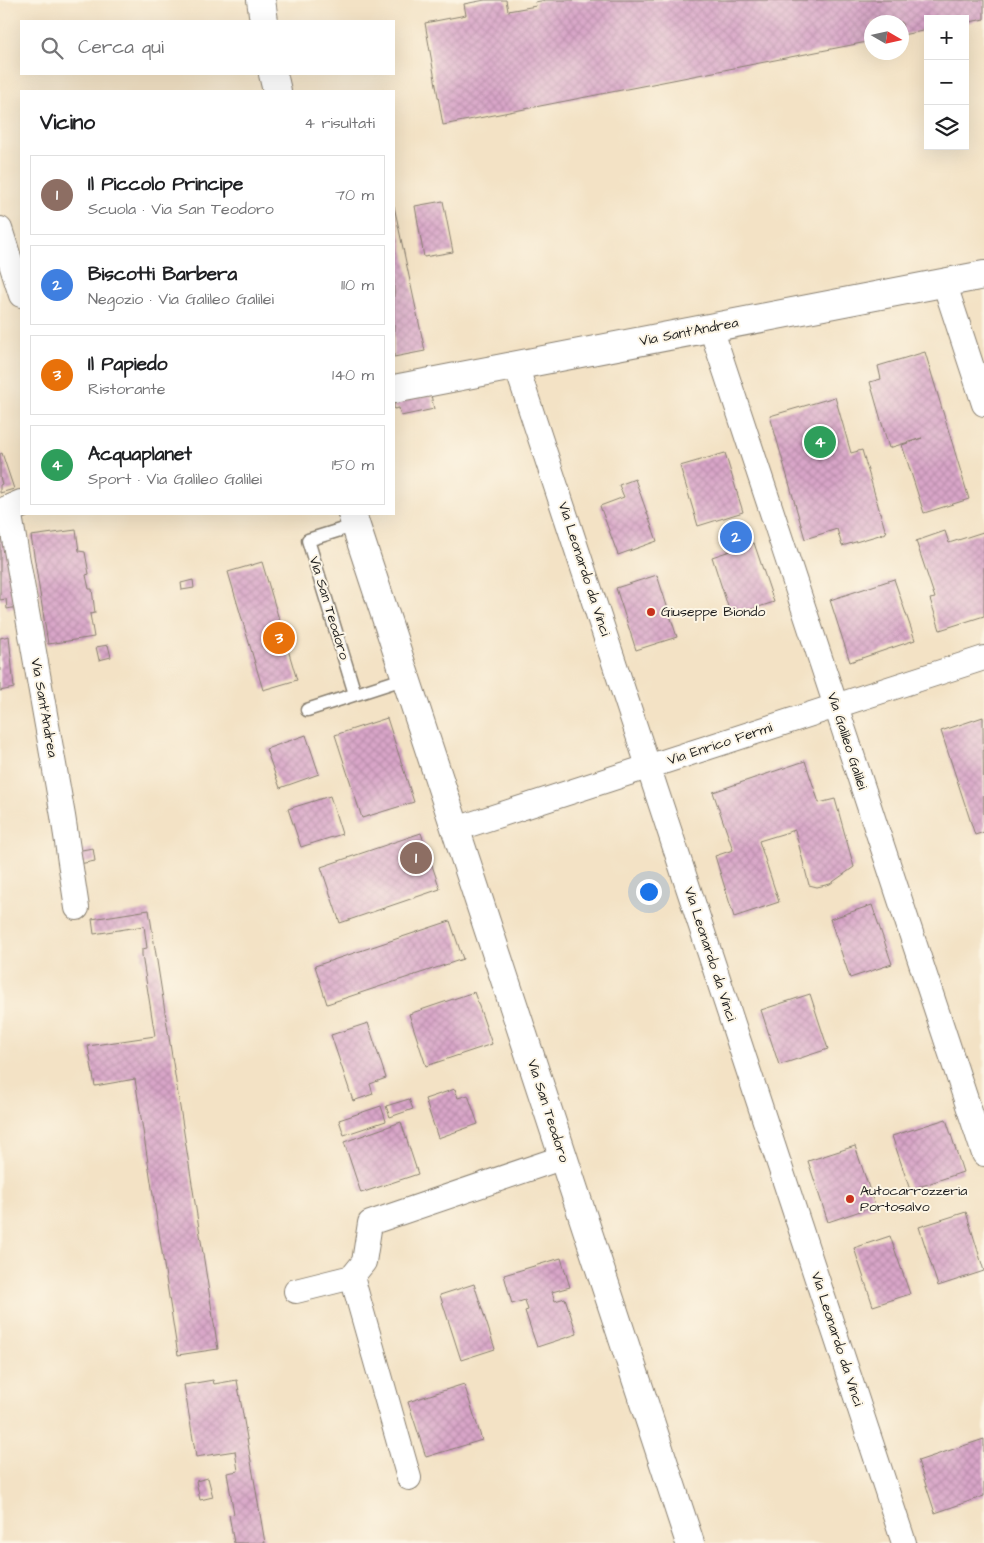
<!DOCTYPE html>
<html lang="it">
<meta charset="utf-8">
<style>
:root{--surface:#fff;--page:#f6f6f6;--text:#202124;--muted:#757577;--line:#e0e0e0;--accent:#c8321e}
body{margin:0;font-family:"Architects Daughter",sans-serif;background:var(--page);color:var(--text)}
.controls{position:absolute;right:15px;top:15px;display:grid;overflow:hidden;border-radius:0px;box-shadow:0 5px 20px #0002}
.controls button{width:45px;height:45px;display:grid;place-items:center;padding:0;border:0;border-bottom:1px solid var(--line);background:var(--surface);color:var(--text);font:25px sans-serif}
.compass{position:absolute;left:864px;top:15px;width:45px;height:45px;border-radius:50%;background:var(--surface);box-shadow:0 5px 20px #0002;rotate:99deg}
.you{position:absolute;left:648px;top:891px;width:18px;height:18px;margin:-12px;border:4px solid #fff;border-radius:50%;background:#1a73e8;box-shadow:0 0 0 8px #1a73e833}
.badge{display:grid;place-items:center;width:32px;height:32px;border-radius:50%;background:var(--accent);color:#fff;font-size:16px;font-weight:700}
.pin{position:absolute;translate:-50% -50%;border:2px solid #fff;box-shadow:0 1px 5px #0006}
.list{margin:0;padding:0;list-style:none}
h2{display:flex;justify-content:space-between;align-items:center;height:65px;margin:0;padding:0 20px;font-size:21px}
h2 small{font-size:16px;font-weight:400;color:var(--muted)}
.list li{display:grid;grid-template-columns:32px 1fr auto;gap:15px;align-items:center;box-sizing:border-box;height:80px;margin:0 10px 10px;padding:0 10px;border:1px solid var(--line);border-radius:0px}
.list b{display:block;font-size:19px;white-space:nowrap}
.list p{margin:0;font-size:16px;white-space:nowrap;color:var(--muted)}
.list em{font-size:16px;font-style:normal;color:var(--muted)}
.icon{flex:none;width:28px;height:28px;fill:none;stroke:currentColor;stroke-width:2;stroke-linecap:round;stroke-linejoin:round}
.map{position:relative;flex:none;width:984px;height:1543px;overflow:hidden}
.search{position:absolute;background:var(--surface);box-shadow:0 5px 20px #0002;left:20px;top:20px;width:375px;height:55px;display:flex;align-items:center;gap:12px;box-sizing:border-box;padding:0 18px;border-radius:0px;color:var(--muted);font-size:19px}
.panel{position:absolute;background:var(--surface);box-shadow:0 5px 20px #0002;left:20px;top:90px;width:375px;height:425px;border-radius:0px}
.map>svg:first-child{display:block}
.building{fill:url(#building-cross-hatch)}
.lines{fill:none;stroke-linecap:round;stroke-linejoin:round}
.service-casing{stroke:#887f70;stroke-width:15}
.minor-casing{stroke:#887f70;stroke-width:26}
.tertiary-casing{stroke:#887f70;stroke-width:30}
.service{stroke:#fff;stroke-width:12}
.minor{stroke:#fff;stroke-width:24}
.tertiary{stroke:#fff;stroke-width:28}
.poi-dot{fill:#c8321e;stroke:#fcf5e5;stroke-width:2}
.labels{text-anchor:middle;dominant-baseline:central;stroke-width:4;stroke-linejoin:round;paint-order:stroke}
.street-label{font-size:14px;fill:#1c1c1c;stroke:#fcf5e5}
.poi-label{font-size:14px;fill:#1c1c1c;stroke:#fcf5e5;text-anchor:start}
</style>
<div class="map">
<svg width="984" height="1543" viewBox="0 0 984 1543">
<defs>
<pattern id="building-cross-hatch" width="8" height="8" patternUnits="userSpaceOnUse" patternTransform="scale(1.25)"><rect width="8" height="8" fill="#d8a5c8"/><path d="M0 0l8 8M0 8l8-8" fill="none" stroke="#b98dab"/></pattern>
</defs>
<rect width="100%" height="100%" fill="#fcf5e5"/>
<filter id="ink" filterUnits="userSpaceOnUse"><feTurbulence type="fractalNoise" baseFrequency=".02" numOctaves="2"/><feDisplacementMap in="SourceGraphic" scale="10" xChannelSelector="R" yChannelSelector="G"/><feConvolveMatrix kernelMatrix="1 2 1 2 8 2 1 2 1" color-interpolation-filters="sRGB"/></filter>
<filter id="wash" filterUnits="userSpaceOnUse"><feTurbulence type="fractalNoise" baseFrequency=".0096" numOctaves="4" result="noise"/><feDisplacementMap in="SourceGraphic" scale="20" xChannelSelector="R" yChannelSelector="G"/><feGaussianBlur stdDeviation="1.12" result="paint"/><feColorMatrix in="noise" values="0 0 0 0 0 0 0 0 0 0 0 0 0 0 0 0 0 1.4 0 .05"/><feComposite in="paint" operator="in"/></filter>
<g filter="url(#wash)">
<rect width="100%" height="100%" fill="#f3e2c5"/>
<g id="blocks">
<g class="building">
<path d="M 485,0 L 506,0 L 508,11 L 536,6 L 535,2 L 546,0 L 984,0 L 984,19 L 965,23 L 965,19 L 928,19 L 928,30 L 902,35 L 902,22 L 872,22 L 872,41 L 443,125 L 425,23 L 466,15 L 464,4 Z"/>
<path d="M 443,201 L 453,252 L 424,257 L 415,206 Z"/>
<path d="M 394,206 L 425,351 L 394,357 Z"/>
<path d="M 925,352 L 969,499 L 924,513 L 902,445 L 922,438 L 889,448 L 870,382 L 881,379 L 878,366 Z"/>
<path d="M 431,395 L 434,409 L 401,416 L 399,408 L 394,409 L 394,402 Z"/>
<path d="M 835,397 L 851,453 L 862,450 L 886,533 L 842,546 L 837,529 L 805,539 L 770,416 Z"/>
<path d="M 2,453 L 14,489 L 0,493 L 0,485 L 2,484 L 0,477 L 0,454 Z"/>
<path d="M 725,453 L 743,512 L 698,526 L 680,466 Z"/>
<path d="M 635,479 L 657,541 L 618,555 L 600,506 L 624,497 L 619,485 Z"/>
<path d="M 5,529 L 17,607 L 7,609 L 6,599 L 0,600 L 0,532 Z"/>
<path d="M 76,530 L 79,551 L 85,552 L 89,574 L 86,575 L 89,589 L 92,589 L 95,613 L 90,614 L 94,637 L 48,644 L 31,536 Z"/>
<path d="M 945,531 L 949,543 L 983,532 L 984,536 L 984,616 L 940,630 L 930,599 L 935,598 L 916,541 Z"/>
<path d="M 754,543 L 774,602 L 731,616 L 712,557 Z"/>
<path d="M 262,562 L 297,680 L 263,690 L 228,572 Z"/>
<path d="M 657,575 L 677,637 L 636,650 L 616,588 Z"/>
<path d="M 894,579 L 915,640 L 850,662 L 830,600 Z"/>
<path d="M 193,580 L 194,588 L 182,590 L 181,583 Z"/>
<path d="M 9,636 L 14,688 L 0,691 L 0,638 Z"/>
<path d="M 108,645 L 111,657 L 99,660 L 96,647 Z"/>
<path d="M 983,717 L 984,832 L 975,835 L 941,731 Z"/>
<path d="M 387,718 L 414,802 L 362,818 L 335,735 Z"/>
<path d="M 306,735 L 319,774 L 280,788 L 266,749 Z"/>
<path d="M 805,761 L 819,803 L 835,799 L 854,867 L 830,884 L 817,887 L 809,885 L 795,830 L 759,841 L 779,902 L 734,917 L 715,856 L 733,850 L 713,792 Z"/>
<path d="M 330,796 L 342,834 L 301,847 L 288,809 Z"/>
<path d="M 421,833 L 440,889 L 340,923 L 321,867 Z"/>
<path d="M 93,848 L 95,861 L 79,864 L 76,851 Z"/>
<path d="M 872,905 L 892,964 L 850,978 L 830,919 Z"/>
<path d="M 149,910 L 218,1349 L 178,1355 L 135,1079 L 95,1086 L 88,1046 L 155,1036 L 142,955 L 142,949 L 147,948 L 144,926 L 94,934 L 92,919 Z"/>
<path d="M 450,921 L 463,959 L 327,1004 L 315,966 Z"/>
<path d="M 474,992 L 492,1044 L 426,1066 L 409,1014 Z"/>
<path d="M 810,994 L 828,1049 L 779,1065 L 761,1010 Z"/>
<path d="M 368,1023 L 386,1078 L 370,1084 L 373,1094 L 353,1101 L 331,1035 Z"/>
<path d="M 455,1089 L 458,1098 L 468,1095 L 478,1124 L 438,1138 L 425,1099 Z"/>
<path d="M 409,1099 L 413,1109 L 390,1117 L 386,1106 Z"/>
<path d="M 381,1106 L 386,1121 L 344,1135 L 339,1120 Z"/>
<path d="M 946,1119 L 963,1172 L 910,1190 L 892,1136 Z"/>
<path d="M 401,1122 L 418,1174 L 361,1193 L 344,1142 Z"/>
<path d="M 855,1146 L 875,1206 L 828,1222 L 808,1161 Z"/>
<path d="M 966,1212 L 984,1271 L 938,1286 L 919,1227 Z"/>
<path d="M 890,1236 L 910,1294 L 873,1306 L 854,1248 Z"/>
<path d="M 561,1258 L 570,1287 L 552,1292 L 555,1301 L 565,1298 L 577,1334 L 537,1347 L 525,1311 L 528,1310 L 525,1300 L 512,1304 L 504,1275 Z"/>
<path d="M 474,1284 L 495,1349 L 461,1360 L 440,1295 Z"/>
<path d="M 213,1380 L 214,1384 L 237,1380 L 265,1543 L 234,1543 L 229,1515 L 234,1514 L 227,1473 L 238,1471 L 235,1451 L 196,1457 L 184,1385 Z"/>
<path d="M 464,1384 L 482,1440 L 426,1457 L 408,1402 Z"/>
<path d="M 984,1439 L 984,1496 L 935,1513 L 918,1461 Z"/>
<path d="M 208,1478 L 213,1497 L 200,1500 L 196,1481 Z"/>
</g>
</g>
</g>
<g filter="url(#ink)">
<use href="#blocks" fill-opacity="0" stroke="#887f70" stroke-width="1"/>
<g class="lines">
<g class="service-casing">
<g id="service">
<path d="M 355,694 L 308,540 L 356,525"/>
<path d="M 307,710 L 406,678"/>
</g>
</g>
<g class="minor-casing">
<g id="minor">
<path d="M 0,229 L 21,295"/>
<path d="M 944,282 L 984,404"/>
<path d="M 711,328 L 984,1154"/>
<path d="M 516,365 L 904,1543"/>
<path d="M 9,510 L 63,816 L 77,908"/>
<path d="M 456,829 L 984,658"/>
<path d="M 352,1277 L 409,1478"/>
<path d="M 296,1291 L 352,1277 L 364,1262 L 370,1223 L 564,1157"/>
</g>
</g>
<g class="tertiary-casing">
<g id="tertiary">
<path d="M 261,0 L 264,21"/>
<path d="M 273,74 L 277,91"/>
<path d="M 394,389 L 984,275"/>
<path d="M 0,513 L 21,504"/>
<path d="M 352,514 L 690,1543"/>
</g>
</g>
<use href="#service" class="service"/>
<use href="#minor" class="minor"/>
<use href="#tertiary" class="tertiary"/>
</g>
</g>
<g class="poi-dot">
<circle cx="651" cy="612" r="5"/>
<circle cx="850" cy="1199" r="5"/>
</g>
<g class="labels">
<g class="street-label">
<text transform="translate(689 332) rotate(-11)">Via Sant'Andrea</text>
<text transform="translate(584 569) rotate(72)">Via Leonardo da Vinci</text>
<text transform="translate(329 608) rotate(73)">Via San Teodoro</text>
<text transform="translate(44 708) rotate(80)">Via Sant'Andrea</text>
<text transform="translate(847 741) rotate(72)">Via Galileo Galilei</text>
<text transform="translate(720 744) rotate(-18)">Via Enrico Fermi</text>
<text transform="translate(710 954) rotate(72)">Via Leonardo da Vinci</text>
<text transform="translate(548 1111) rotate(72)">Via San Teodoro</text>
<text transform="translate(837 1339) rotate(72)">Via Leonardo da Vinci</text>
</g>
<g class="poi-label">
<text x="661" y="612">Giuseppe Biondo</text>
<text x="860" y="1191">Autocarrozzeria<tspan x="860" dy="16">Portosalvo</tspan></text>
</g>
</g>
</svg>
<div class="controls">
<button>+</button>
<button>−</button>
<button><svg class="icon" aria-label="layers" viewBox="0 0 24 24"><path d="M12 4l9 5-9 5-9-5zM3 14l9 5 9-5"/></svg></button>
</div>
<svg class="compass" viewBox="-18 -18 36 36"><path d="M0-13l5 13h-10z" fill="#e53935"/><path d="M0 13l5-13h-10z" fill="#757577"/></svg>
<div class="you"></div>
<div class="pin badge" style="left:416px;top:858px;background:#8d6e63">1</div>
<div class="pin badge" style="left:736px;top:537px;background:#3f7fe0">2</div>
<div class="pin badge" style="left:279px;top:638px;background:#e8710a">3</div>
<div class="pin badge" style="left:820px;top:442px;background:#2e9e5b">4</div>
<div class="search"><svg class="icon" aria-label="search" viewBox="0 0 24 24"><circle cx="10" cy="10" r="6"/><path d="M15 15l6 6"/></svg>Cerca qui</div>
<section class="panel">
<h2>Vicino<small>4 risultati</small></h2>
<ul class="list">
<li><span class="badge" style="background:#8d6e63">1</span><div><b>Il Piccolo Principe</b><p>Scuola · Via San Teodoro</p></div><em>70 m</em></li>
<li><span class="badge" style="background:#3f7fe0">2</span><div><b>Biscotti Barbera</b><p>Negozio · Via Galileo Galilei</p></div><em>110 m</em></li>
<li><span class="badge" style="background:#e8710a">3</span><div><b>Il Papiedo</b><p>Ristorante</p></div><em>140 m</em></li>
<li><span class="badge" style="background:#2e9e5b">4</span><div><b>Acquaplanet</b><p>Sport · Via Galileo Galilei</p></div><em>150 m</em></li>
</ul>
</section>
</div>
